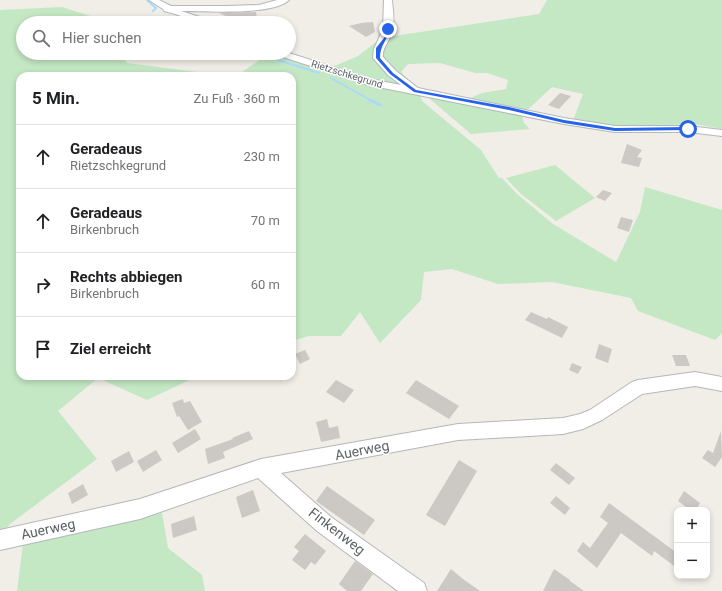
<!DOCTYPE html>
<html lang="de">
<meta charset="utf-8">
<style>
:root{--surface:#fff;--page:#f2f2f2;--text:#202124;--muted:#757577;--line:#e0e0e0}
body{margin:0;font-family:Roboto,sans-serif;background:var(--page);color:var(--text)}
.controls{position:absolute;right:12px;bottom:12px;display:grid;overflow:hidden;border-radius:8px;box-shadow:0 2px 6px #0003}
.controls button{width:36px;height:36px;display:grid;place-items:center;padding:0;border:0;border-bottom:1px solid var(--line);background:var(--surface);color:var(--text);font:20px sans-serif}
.stop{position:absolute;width:12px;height:12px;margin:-9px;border:3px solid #2563eb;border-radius:50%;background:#fff}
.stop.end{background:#2563eb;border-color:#fff;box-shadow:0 1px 4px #0008}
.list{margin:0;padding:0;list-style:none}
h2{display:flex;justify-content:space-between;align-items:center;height:52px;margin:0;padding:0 16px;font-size:17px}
h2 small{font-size:13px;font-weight:400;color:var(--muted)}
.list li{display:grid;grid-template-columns:26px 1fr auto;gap:12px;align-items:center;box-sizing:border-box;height:64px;padding:0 16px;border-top:1px solid var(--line)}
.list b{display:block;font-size:15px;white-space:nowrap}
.list p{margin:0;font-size:13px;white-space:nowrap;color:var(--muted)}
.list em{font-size:13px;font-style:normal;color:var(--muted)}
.icon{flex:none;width:22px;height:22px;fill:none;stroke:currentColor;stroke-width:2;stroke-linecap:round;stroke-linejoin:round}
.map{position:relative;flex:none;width:722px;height:591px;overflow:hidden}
.search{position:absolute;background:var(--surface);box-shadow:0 2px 6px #0003;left:16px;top:16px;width:280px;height:44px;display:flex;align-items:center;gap:10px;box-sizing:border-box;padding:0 14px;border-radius:22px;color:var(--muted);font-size:15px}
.panel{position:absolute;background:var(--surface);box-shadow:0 2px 6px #0003;left:16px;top:72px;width:280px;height:308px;border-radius:12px}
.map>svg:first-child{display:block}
.green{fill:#c4e7c4}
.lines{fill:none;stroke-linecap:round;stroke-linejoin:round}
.stream-far1{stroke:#aad9fd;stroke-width:2}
.stream{stroke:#aad9fd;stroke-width:3}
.building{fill:#ccc9c4}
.minor-casing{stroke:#b4b7bb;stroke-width:2}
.minor{fill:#fff;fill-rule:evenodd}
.route{fill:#2563eb}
.labels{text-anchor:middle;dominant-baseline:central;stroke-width:3;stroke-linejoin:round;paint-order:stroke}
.far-street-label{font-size:10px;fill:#5e6267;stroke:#fff}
.near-street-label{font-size:14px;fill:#5e6267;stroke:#fff}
</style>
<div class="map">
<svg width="722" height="591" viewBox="0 0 722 591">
<rect width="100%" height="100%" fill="#f0eee7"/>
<g class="green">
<path d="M 547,0 L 722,0 L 722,129 L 695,124 L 617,127 L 573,121 L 583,94 L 552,87 L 522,115 L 524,123 L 530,129 L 471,134 L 424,94 L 468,99 L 482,93 L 506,89 L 508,80 L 487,73 L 475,73 L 440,63 L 408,64 L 401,72 L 418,89 L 422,101 L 481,150 L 499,178 L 502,178 L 517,194 L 553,224 L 616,262 L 640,212 L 645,187 L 722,210 L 722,333 L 715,340 L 638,311 L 631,298 L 552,282 L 498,284 L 452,269 L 424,272 L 421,300 L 380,343 L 360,312 L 341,336 L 309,336 L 292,341 L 292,76 L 20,76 L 20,376 L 198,376 L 147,400 L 98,378 L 58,411 L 97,459 L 10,524 L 0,537 L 0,10 L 62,7 L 112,23 L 23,23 L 23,53 L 120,53 L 127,63 L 213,74 L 241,73 L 269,53 L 281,53 L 328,69 L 358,56 L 381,38 L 539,14 Z"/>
<path d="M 555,165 L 595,198 L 556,221 L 521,194 L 506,178 Z"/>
<path d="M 162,513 L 168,548 L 202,575 L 205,591 L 17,591 L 23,544 Z"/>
</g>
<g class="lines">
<g class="stream-far1">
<path d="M 147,0 L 156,8 L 153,11"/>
<path d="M 256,53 L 319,73"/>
<path d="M 331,78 L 372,101"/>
</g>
<path class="stream" d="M 370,100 L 380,105"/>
</g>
<g class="building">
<path d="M 256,12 L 257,19 L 246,23 L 241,23 L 219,13 Z"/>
<path d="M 373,22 L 375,32 L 366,37 L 349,26 L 361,23 Z"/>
<path d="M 560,93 L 571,96 L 559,109 L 548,105 Z"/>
<path d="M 627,144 L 642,150 L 637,157 L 642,158 L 639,167 L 621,163 Z"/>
<path d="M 603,190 L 612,193 L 605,201 L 596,197 Z"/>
<path d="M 621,217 L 633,220 L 629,232 L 617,228 Z"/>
<path d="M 531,312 L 547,319 L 548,317 L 568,327 L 562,338 L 525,320 Z"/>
<path d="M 599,344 L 612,349 L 608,363 L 595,358 Z"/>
<path d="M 305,350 L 310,359 L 300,364 L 295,354 Z"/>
<path d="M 672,355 L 686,355 L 690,366 L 676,366 Z"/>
<path d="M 572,363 L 582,367 L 578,374 L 569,370 Z"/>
<path d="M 336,380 L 354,390 L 344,403 L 326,392 Z"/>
<path d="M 416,380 L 459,406 L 449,419 L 406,393 Z"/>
<path d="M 183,399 L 184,403 L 190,401 L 202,422 L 188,430 L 179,416 L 177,417 L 172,403 Z"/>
<path d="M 327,419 L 329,428 L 338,426 L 340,438 L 321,442 L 316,422 Z"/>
<path d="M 195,429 L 201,439 L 178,453 L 172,443 Z"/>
<path d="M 249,431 L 253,439 L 223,452 L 225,458 L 208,464 L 205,449 L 233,439 L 232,438 Z"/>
<path d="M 721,431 L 722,457 L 715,467 L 702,458 L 708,450 L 713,453 Z"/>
<path d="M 156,450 L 162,460 L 143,472 L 137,461 Z"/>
<path d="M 129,451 L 134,462 L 116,472 L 111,461 Z"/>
<path d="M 459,460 L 477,471 L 445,526 L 426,515 Z"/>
<path d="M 556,463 L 575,478 L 569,485 L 550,470 Z"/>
<path d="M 83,484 L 88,495 L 72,504 L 68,493 Z"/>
<path d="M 327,486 L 375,520 L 364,535 L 316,501 Z"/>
<path d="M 253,490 L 260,511 L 242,518 L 236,497 Z"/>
<path d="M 684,491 L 700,503 L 696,510 L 690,510 L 678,501 Z"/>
<path d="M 556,496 L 570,508 L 565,515 L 550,503 Z"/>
<path d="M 609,503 L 677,553 L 677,568 L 654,551 L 652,556 L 621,533 L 597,568 L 577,551 L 583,542 L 590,548 L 608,523 L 600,517 Z"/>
<path d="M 194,516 L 197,530 L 173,538 L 171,524 Z"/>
<path d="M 305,534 L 326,551 L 315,565 L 311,562 L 305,570 L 292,560 L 299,551 L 294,547 Z"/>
<path d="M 355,561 L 373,574 L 361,591 L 347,591 L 339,584 Z"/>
<path d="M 451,569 L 463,579 L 480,591 L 437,591 Z"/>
<path d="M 554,569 L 570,580 L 570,581 L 584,591 L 543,591 Z"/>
</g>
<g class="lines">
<g class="minor-casing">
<g id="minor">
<path d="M 149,0 L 159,0 L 171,6 L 227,6 L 259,5 L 277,0 L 289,0 C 273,16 204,11 181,11 L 212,21 L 213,23 C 193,23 182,15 164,11 L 163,9 Z"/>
<path d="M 384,0 L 392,0 C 393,11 395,23 392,33 C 389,42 382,48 383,57 L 396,71 L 418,88 L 564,118 L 615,126 L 688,126 L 722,130 L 722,136 L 688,132 L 615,132 L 564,124 L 368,85 L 277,55 L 275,53 L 289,53 L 370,79 L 401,85 L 388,75 L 373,58 L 374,49 L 383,29 Z"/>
<path d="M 695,372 L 722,377 L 722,391 L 695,386 L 642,394 L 602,420 L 583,429 L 563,434 L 458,440 L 281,473 L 331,517 L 424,583 L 427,591 L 398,591 L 317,531 L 258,478 L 140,519 L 0,550 L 0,530 L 140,499 L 261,459 L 458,424 L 563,418 L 580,414 L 590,410 L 632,382 L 638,380 Z"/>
</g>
</g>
<use href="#minor" class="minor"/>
</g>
<path class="route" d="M 388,28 L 390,29 C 387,41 380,45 380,58 L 393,73 L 416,90 L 509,107 L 564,120 L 615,128 L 688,127 L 690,129 L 688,130 L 615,131 L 564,123 L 509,110 L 414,92 L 390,74 L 376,58 L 376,48 L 384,38 L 386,29 Z"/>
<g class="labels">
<g class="far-street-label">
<text transform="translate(347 74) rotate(17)">Rietzschkegrund</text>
</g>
<g class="near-street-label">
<text transform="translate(362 450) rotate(-11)">Auerweg</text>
<text transform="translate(48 529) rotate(-12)">Auerweg</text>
<text transform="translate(337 531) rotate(38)">Finkenweg</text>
</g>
</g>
</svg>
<div class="controls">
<button>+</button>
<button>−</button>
</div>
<div class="stop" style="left:688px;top:129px"></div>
<div class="stop end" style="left:388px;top:29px"></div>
<div class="search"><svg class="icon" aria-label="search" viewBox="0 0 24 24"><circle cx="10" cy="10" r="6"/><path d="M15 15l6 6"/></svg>Hier suchen</div>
<section class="panel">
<h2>5 Min.<small>Zu Fuß · 360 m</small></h2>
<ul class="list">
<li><svg class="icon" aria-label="ahead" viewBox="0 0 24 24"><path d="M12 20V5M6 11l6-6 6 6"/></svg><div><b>Geradeaus</b><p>Rietzschkegrund</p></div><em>230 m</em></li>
<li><svg class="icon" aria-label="ahead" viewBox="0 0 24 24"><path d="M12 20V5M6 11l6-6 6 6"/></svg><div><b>Geradeaus</b><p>Birkenbruch</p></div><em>70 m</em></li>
<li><svg class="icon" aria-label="right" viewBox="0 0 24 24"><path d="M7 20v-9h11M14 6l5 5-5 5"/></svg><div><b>Rechts abbiegen</b><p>Birkenbruch</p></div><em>60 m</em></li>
<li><svg class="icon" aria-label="arrive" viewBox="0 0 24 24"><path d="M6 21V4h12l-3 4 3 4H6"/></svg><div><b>Ziel erreicht</b></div></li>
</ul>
</section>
</div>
